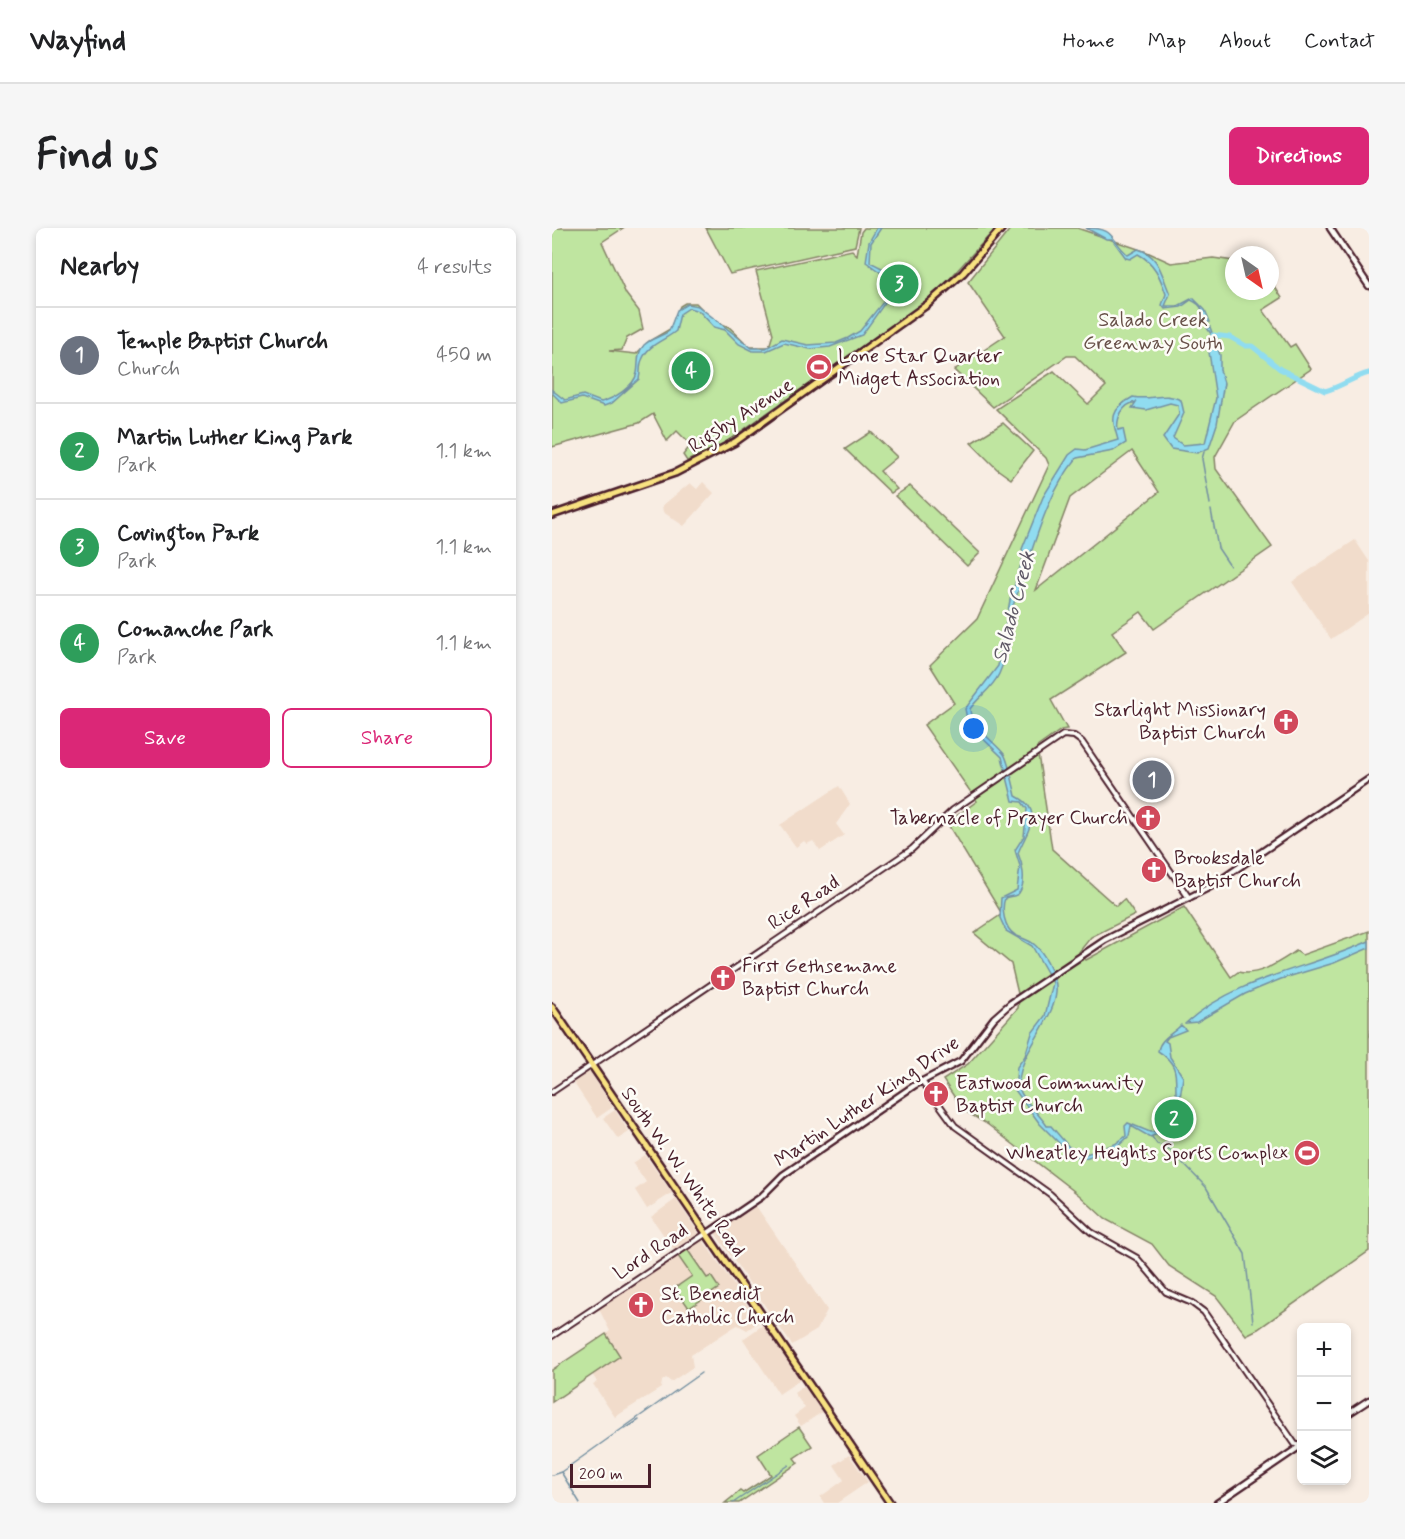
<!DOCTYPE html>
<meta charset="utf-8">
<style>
:root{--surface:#fff;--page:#f6f6f6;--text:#202124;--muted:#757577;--line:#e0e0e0;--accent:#db2777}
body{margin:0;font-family:Mynerve,sans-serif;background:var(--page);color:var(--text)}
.controls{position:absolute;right:18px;bottom:18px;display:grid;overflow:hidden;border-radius:9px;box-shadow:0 3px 9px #0003}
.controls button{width:54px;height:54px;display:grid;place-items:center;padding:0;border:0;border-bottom:2px solid var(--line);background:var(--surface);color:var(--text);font:30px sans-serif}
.compass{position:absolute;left:673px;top:18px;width:54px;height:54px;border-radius:50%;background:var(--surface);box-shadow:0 3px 9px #0003;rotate:146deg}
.scale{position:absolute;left:18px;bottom:15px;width:81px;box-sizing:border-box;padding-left:6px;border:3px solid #4a1f2b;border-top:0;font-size:16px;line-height:21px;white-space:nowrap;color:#4a1f2b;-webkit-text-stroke:4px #fdfcf7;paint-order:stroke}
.you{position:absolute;left:422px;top:501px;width:21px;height:21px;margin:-15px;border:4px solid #fff;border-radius:50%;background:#1a73e8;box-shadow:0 0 0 9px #1a73e833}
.badge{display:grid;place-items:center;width:39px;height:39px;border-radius:50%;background:var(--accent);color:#fff;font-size:20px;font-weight:700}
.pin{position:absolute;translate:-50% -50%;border:3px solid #fff;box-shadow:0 2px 6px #0006}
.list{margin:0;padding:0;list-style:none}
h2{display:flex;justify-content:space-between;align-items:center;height:78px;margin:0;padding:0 24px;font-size:26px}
h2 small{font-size:20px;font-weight:400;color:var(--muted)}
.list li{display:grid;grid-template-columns:39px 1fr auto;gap:18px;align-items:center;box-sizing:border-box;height:96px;padding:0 24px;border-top:2px solid var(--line)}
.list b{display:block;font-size:22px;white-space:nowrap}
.list p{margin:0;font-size:20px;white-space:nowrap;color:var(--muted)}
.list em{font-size:20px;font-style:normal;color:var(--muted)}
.actions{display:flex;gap:12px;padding:18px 24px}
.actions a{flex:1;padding:14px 0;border:2px solid var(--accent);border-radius:9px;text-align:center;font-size:21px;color:var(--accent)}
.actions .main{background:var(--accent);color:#fff}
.icon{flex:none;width:33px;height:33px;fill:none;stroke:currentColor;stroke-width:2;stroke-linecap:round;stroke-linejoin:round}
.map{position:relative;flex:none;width:817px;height:1275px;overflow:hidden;border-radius:9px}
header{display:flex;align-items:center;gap:36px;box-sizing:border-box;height:84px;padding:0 30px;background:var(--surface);border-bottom:2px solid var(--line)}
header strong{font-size:28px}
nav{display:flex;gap:33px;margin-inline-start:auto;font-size:21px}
.intro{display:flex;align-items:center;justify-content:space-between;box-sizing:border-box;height:144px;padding:0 36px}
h1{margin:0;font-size:42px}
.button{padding:15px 27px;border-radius:9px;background:var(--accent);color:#fff;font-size:21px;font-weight:700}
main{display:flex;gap:36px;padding:0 36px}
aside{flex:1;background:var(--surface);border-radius:9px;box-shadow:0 3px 9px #0003}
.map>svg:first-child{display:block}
.built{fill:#f1dccb}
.green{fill:#bfe5a0;stroke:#848266;stroke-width:1.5;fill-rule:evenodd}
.water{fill:#90dcf0;stroke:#7490a1;stroke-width:1.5}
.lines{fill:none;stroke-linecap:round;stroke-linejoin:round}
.stream{stroke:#7490a1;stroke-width:1.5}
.river{stroke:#90dcf0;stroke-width:5}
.tertiary-casing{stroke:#4a1f2b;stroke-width:8}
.secondary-casing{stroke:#4a1f2b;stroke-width:9}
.primary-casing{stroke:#4a1f2b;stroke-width:10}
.tertiary{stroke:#fdfcf7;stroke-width:4}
.secondary{stroke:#fdfcf7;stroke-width:4.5}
.primary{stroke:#f8e281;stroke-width:5}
.labels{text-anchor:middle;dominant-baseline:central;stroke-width:5;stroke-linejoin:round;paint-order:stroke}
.park-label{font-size:20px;fill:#675048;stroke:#fdfcf7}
.poi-label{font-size:20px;fill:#4a1f2b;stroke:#fdfcf7;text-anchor:start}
.street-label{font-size:20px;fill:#4a1f2b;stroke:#fdfcf7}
.water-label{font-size:21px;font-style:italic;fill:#5f5866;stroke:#fdfcf7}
</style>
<header>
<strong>Wayfind</strong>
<nav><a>Home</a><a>Map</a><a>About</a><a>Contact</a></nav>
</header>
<div class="intro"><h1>Find us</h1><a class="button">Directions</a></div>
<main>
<aside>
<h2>Nearby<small>4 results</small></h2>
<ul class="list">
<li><span class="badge" style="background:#6b7280">1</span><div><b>Temple Baptist Church</b><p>Church</p></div><em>450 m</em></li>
<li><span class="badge" style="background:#2e9e5b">2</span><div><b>Martin Luther King Park</b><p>Park</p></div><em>1.1 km</em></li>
<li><span class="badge" style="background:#2e9e5b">3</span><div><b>Covington Park</b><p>Park</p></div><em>1.1 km</em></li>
<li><span class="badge" style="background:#2e9e5b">4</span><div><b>Comanche Park</b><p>Park</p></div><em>1.1 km</em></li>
</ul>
<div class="actions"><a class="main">Save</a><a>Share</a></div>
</aside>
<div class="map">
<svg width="817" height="1275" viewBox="0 0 817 1275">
<rect width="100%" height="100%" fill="#f8ede3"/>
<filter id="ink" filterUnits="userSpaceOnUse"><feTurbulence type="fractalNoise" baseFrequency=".0167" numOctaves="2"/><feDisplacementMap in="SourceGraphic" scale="12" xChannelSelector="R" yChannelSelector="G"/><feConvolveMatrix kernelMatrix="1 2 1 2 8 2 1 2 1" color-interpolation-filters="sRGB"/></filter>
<g filter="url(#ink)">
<g class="built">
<path d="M 151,254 L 162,265 L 132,298 L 111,284 L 110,278 L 138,255 L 145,261 Z"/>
<path d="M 803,312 L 817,333 L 817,385 L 779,411 L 740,354 Z"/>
<path d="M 287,558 L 298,576 L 284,596 L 292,607 L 268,623 L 261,613 L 255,616 L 252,613 L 244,619 L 228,597 Z"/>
<path d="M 35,844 L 38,844 L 61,879 L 45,890 L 21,854 Z"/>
<path d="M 63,882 L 77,904 L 66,911 L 51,890 Z"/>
<path d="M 93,927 L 120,965 L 95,981 L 83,962 L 94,954 L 81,935 Z"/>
<path d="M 124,971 L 147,1006 L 122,1022 L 99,989 Z"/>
<path d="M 204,978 L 275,1082 L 265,1102 L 240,1117 L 163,1005 Z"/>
<path d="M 150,1011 L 207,1094 L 195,1102 L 186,1097 L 182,1099 L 139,1127 L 141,1139 L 119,1154 L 114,1150 L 110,1153 L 109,1160 L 63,1189 L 41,1156 L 45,1154 L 40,1146 L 68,1127 L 54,1106 L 58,1103 L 47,1081 L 126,1028 L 140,1048 L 137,1080 L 167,1060 L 155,1051 L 135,1021 Z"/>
<path d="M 211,1097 L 248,1152 L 227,1166 L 191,1111 Z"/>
<path d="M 252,1158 L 270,1184 L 249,1198 L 242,1188 L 253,1180 L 242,1165 Z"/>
<path d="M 297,1227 L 316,1254 L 285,1275 L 272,1275 L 268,1269 L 292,1252 L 282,1237 Z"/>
</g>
<g class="green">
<path d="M 0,0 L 71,0 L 50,14 L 74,66 L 87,83 L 91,101 L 75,110 L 70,122 L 57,123 L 84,126 L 97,113 L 118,101 L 128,78 L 133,75 L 144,75 L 161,92 L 177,99 L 198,119 L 217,119 L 221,106 L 204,43 L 300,22 L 305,27 L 309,4 L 312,0 L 444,0 L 381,69 L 168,218 L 135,233 L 131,227 L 139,217 L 125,203 L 115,213 L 101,186 L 87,195 L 0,219 Z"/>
<path d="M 154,0 L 307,0 L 303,18 L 178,46 Z"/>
<path d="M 459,0 L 525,0 L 595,24 L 619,35 L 661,30 L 682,33 L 682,63 L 718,63 L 718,51 L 730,70 L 711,82 L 738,119 L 743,116 L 759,141 L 683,193 L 663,229 L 664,241 L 720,319 L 602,401 L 589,384 L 560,404 L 574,424 L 499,472 L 515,501 L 509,502 L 485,519 L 500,621 L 564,678 L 572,671 L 583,687 L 539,709 L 527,724 L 534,732 L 632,679 L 679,749 L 686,744 C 706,749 727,734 744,723 L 750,727 L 817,703 L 817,1023 L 706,1101 L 694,1107 L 664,1068 L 617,1038 L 600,1016 L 553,991 L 527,967 L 435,896 L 411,882 L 391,852 L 416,836 L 466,780 L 467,770 L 459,736 L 422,705 L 450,686 L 395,595 L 425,573 L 372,497 L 402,475 L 378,437 L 425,391 L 497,237 L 494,230 L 444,181 L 502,143 L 536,176 L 554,158 L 523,128 L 515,128 L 441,179 L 402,142 L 453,108 L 416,54 ZM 580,223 L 607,264 L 484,362 L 518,270 Z"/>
<path d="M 451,195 L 481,223 L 459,251 L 445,241 L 419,215 Z"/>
<path d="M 319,204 L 345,229 L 328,243 L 345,261 L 339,265 L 293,221 Z"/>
<path d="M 358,258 L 428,325 L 415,338 L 343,268 Z"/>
<path d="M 135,1021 L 155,1050 L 159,1048 L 167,1060 L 137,1080 L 123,1060 L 140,1048 L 126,1028 Z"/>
<path d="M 54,1106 L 68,1128 L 0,1174 L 0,1142 Z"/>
<path d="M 247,1199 L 260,1218 L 242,1230 L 246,1235 L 187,1275 L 173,1275 L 188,1263 L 191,1265 L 219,1247 L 206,1227 Z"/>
</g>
<g class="water">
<path d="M 325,0 L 329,0 L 319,15 L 318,34 L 330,40 L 342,62 L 310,107 L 278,119 L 258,121 L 232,115 L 214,123 L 201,123 L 187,116 L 173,102 L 162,99 L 147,83 L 137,80 L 128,86 L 124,103 C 112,113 96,116 90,132 C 87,138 89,144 87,151 L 60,175 L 52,178 L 30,170 L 10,175 L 0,165 L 0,162 L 13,172 L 31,167 L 49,174 C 61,171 82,159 85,145 C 87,135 84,126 92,117 C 99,110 109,109 117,103 L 125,82 L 135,76 L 146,78 L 200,120 L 214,120 L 230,111 L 256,117 L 284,115 L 296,110 L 308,103 L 339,64 L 332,47 L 314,34 L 317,14 Z"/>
<path d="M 534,0 C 564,0 557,10 576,27 L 586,21 C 608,27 610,49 618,66 L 613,78 L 626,78 L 641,70 L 653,82 L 658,94 L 649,96 C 653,85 651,77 639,72 L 629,79 L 613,81 L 610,77 L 614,66 C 608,49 603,35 586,26 L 578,31 L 574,30 L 560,11 L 554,11 Z"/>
<path d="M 658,99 L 668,127 L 668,142 L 672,155 L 665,196 L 657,220 L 645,225 L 619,221 L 611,210 L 627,186 L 626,177 L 618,175 L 594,182 L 580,180 L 584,174 C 571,176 564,190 566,202 L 571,201 L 574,215 L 561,223 L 525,230 C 491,270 480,328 462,375 C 454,398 458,423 447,446 C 440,461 427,468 418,481 C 418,498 442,513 452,526 C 456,532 462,559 464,568 C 494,583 474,604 466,625 C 470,635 475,654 467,665 C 464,669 457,668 453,670 C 449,681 452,700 463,707 C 469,710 478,712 483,717 C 492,725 500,741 503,752 C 513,786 460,827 468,862 C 470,871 489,888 495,898 L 499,898 L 517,919 L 534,926 L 563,916 L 574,908 L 573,898 L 576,895 L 598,904 L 605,903 L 618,884 L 619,865 L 621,880 L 625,875 C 621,852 631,839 606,823 C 608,810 621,806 629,797 L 634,802 L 616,809 L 613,813 L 616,815 L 618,829 L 631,849 C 628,869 627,891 613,908 L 611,904 L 598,909 L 579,898 L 577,908 L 564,920 L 530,931 L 516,924 L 488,896 L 463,862 L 465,839 L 473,828 L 480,805 L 493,788 L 501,755 L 480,718 L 454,703 L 448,690 L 449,670 L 465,662 L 468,638 L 463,622 L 472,608 L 475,581 L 470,574 L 461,573 L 450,529 L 416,496 L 413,481 L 446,438 L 458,372 L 472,327 L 470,321 L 491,269 L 517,227 L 525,221 L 533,222 L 566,212 C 560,191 557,182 581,169 C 600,173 612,163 629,172 L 632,185 L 621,210 L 631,217 L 653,215 L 664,170 L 657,124 L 659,106 L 655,100 Z"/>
<path d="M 817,713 L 817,720 L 782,735 L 729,751 L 693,766 L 645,794 L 634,795 C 685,749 757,741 817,713 Z"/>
</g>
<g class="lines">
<g class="stream">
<path d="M 652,224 L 650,231 L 658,276"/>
<path d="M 659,282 L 666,320 L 678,338"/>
<path d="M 600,909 L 605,916 L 614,918 L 654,959 L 693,1026 L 701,1094"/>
<path d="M 73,1201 L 87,1192"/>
<path d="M 9,1244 L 149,1145"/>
<path d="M 0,1247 L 9,1244 L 28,1275"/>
<path d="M 181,1275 L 237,1237"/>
</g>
<path class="river" d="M 661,107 L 678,109 L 694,118 L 700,118 L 728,141 L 773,163 C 789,159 801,149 817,145"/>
<g class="tertiary-casing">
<g id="tertiary">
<path d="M 370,853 L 403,898 L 498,966 L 539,1004 L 585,1030 L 614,1064 L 640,1075 L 652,1084 L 743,1216 L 748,1218"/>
<path d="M 0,864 L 360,621 L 401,582 L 511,507 L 522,508 L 530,514 L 637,670"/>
<path d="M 0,1108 L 155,1005"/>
</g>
</g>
<g class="secondary-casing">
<g id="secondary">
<path d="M 778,0 L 817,58"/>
<path d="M 156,1005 L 209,969 L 231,947 L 363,857 L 409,833 L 442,790 L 459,775 L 553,712 L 658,659 L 817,551"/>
<path d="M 794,1187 L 817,1172"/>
<path d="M 665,1275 L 750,1217"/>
</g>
</g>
<g class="primary-casing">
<g id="primary">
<path d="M 0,287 L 123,245 L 183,214 L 376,76 L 411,45 L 450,0"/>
<path d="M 0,779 L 338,1275"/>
</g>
</g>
<use href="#tertiary" class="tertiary"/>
<use href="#secondary" class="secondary"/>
<use href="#primary" class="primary"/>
</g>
</g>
<defs>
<g id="stadium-disc" transform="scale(1.35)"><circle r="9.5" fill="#d1495b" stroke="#fdfcf7"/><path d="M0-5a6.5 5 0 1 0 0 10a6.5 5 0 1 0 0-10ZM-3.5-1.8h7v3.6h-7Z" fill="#fff"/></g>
<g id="church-disc" transform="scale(1.35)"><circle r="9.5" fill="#d1495b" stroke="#fdfcf7"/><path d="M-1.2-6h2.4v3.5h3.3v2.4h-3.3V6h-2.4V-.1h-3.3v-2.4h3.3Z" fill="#fff"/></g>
</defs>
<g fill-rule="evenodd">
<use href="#stadium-disc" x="267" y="139"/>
<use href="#church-disc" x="734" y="494"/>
<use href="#church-disc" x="596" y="590"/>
<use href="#church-disc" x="602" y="642"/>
<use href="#church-disc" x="171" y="750"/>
<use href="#church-disc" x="384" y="866"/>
<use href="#stadium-disc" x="755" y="925"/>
<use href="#church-disc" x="89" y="1077"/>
</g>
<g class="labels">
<g class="park-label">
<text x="601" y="92">Salado Creek<tspan x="601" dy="23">Greenway South</tspan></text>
</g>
<g class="poi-label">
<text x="286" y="128">Lone Star Quarter<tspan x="286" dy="23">Midget Association</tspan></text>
<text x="714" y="482" text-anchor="end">Starlight Missionary<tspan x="714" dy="23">Baptist Church</tspan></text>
<text x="576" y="590" text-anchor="end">Tabernacle of Prayer Church</text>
<text x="622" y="630">Brooksdale<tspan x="622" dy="23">Baptist Church</tspan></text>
<text x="190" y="738">First Gethsemane<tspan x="190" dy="23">Baptist Church</tspan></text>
<text x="404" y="855">Eastwood Community<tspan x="404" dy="23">Baptist Church</tspan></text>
<text x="736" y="925" text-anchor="end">Wheatley Heights Sports Complex</text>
<text x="109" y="1066">St. Benedict<tspan x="109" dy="23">Catholic Church</tspan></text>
</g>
<g class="street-label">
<text transform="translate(189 188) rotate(-33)">Rigsby Avenue</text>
<text transform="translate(252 675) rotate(-34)">Rice Road</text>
<text transform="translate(315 874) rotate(-34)">Martin Luther King Drive</text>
<text transform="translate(131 944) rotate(55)">South W. W. White Road</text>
<text transform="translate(99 1024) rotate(-34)">Lord Road</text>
</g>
<g class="water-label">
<text transform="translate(462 379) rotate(-75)">Salado Creek</text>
</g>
</g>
</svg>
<div class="controls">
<button>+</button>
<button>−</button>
<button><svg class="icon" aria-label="layers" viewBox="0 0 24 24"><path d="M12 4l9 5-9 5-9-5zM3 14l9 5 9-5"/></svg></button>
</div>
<svg class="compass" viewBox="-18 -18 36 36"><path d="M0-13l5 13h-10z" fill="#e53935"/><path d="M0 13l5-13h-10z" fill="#757577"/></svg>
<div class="scale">200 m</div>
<div class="you"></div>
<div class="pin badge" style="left:600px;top:552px;background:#6b7280">1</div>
<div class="pin badge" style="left:622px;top:891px;background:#2e9e5b">2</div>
<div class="pin badge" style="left:347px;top:56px;background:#2e9e5b">3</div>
<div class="pin badge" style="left:139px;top:143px;background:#2e9e5b">4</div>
</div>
</main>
